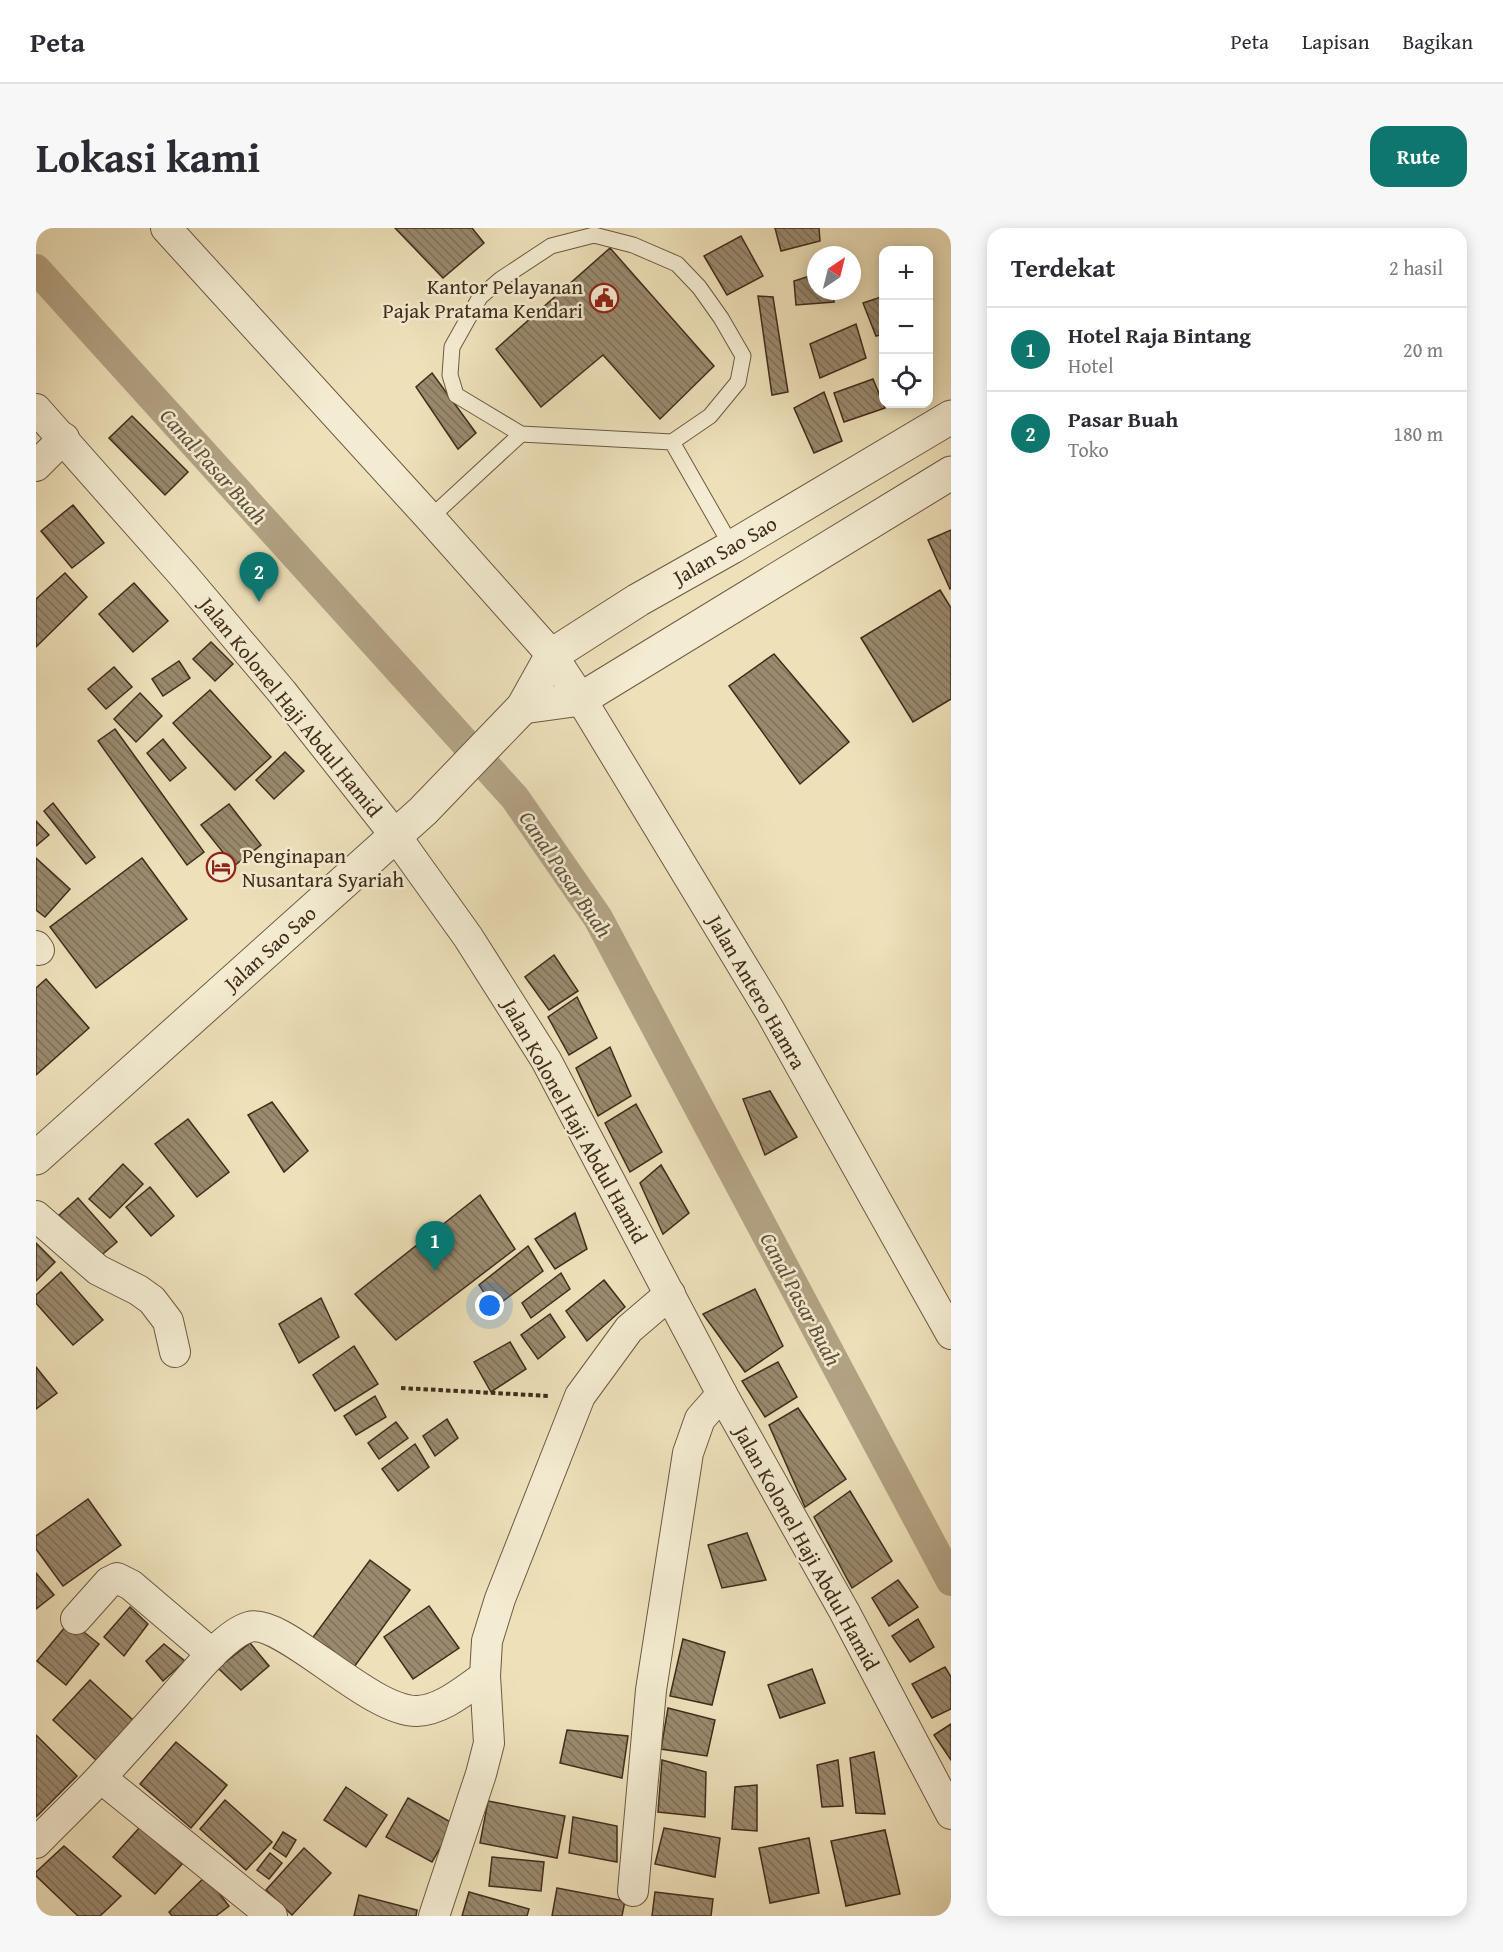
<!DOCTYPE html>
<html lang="id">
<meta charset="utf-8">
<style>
:root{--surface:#fff;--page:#f7f7f7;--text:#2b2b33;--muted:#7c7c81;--line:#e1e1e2;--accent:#0f766e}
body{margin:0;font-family:"Gentium Book Plus",serif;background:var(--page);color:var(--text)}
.controls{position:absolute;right:18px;top:18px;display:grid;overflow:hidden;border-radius:12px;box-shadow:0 3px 15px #0003}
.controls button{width:54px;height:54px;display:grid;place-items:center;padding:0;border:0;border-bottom:2px solid var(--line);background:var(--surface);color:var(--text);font:30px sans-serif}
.compass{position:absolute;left:771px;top:18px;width:54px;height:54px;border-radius:50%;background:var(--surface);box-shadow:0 3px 15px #0003;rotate:35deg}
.you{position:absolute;left:454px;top:1078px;width:21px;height:21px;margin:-15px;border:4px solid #fff;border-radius:50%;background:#1a73e8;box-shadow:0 0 0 9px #1a73e833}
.badge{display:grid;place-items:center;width:39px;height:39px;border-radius:50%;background:var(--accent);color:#fff;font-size:20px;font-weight:700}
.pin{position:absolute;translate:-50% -50px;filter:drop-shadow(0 2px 3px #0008)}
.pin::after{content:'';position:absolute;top:32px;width:21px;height:18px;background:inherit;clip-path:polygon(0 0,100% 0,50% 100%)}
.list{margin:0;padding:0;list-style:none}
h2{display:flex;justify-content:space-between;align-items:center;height:78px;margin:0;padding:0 24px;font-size:26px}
h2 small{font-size:20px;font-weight:400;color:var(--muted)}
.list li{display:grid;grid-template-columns:39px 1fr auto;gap:18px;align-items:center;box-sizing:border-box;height:84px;padding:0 24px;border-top:2px solid var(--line)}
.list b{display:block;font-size:22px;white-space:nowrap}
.list p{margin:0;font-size:20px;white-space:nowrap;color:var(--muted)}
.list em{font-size:20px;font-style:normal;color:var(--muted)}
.icon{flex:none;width:33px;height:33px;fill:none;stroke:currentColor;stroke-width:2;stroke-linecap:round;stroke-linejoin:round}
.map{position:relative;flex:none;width:915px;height:1688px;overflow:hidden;border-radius:18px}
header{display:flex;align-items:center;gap:36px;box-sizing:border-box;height:84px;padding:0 30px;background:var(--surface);border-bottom:2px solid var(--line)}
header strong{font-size:28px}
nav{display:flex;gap:33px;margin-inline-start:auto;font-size:21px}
.intro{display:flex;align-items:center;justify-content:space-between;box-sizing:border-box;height:144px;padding:0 36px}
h1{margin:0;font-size:42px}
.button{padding:15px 27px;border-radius:18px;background:var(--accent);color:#fff;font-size:21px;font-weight:700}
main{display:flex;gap:36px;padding:0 36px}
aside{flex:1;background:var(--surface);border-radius:18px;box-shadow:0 3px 15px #0003}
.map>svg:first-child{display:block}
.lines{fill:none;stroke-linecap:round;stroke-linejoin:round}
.canal{stroke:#b3a384;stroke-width:30}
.building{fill:url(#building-back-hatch);stroke:#402c1b;stroke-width:1.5}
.service-casing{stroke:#6c5943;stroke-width:17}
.minor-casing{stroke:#6c5943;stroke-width:32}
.tertiary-casing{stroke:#6c5943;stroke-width:35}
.path{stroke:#402c1b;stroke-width:4;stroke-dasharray:4.5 3;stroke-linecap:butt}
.service{stroke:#f4ecd2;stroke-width:15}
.minor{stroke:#f4ecd2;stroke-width:30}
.tertiary{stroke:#f4ecd2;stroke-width:33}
.labels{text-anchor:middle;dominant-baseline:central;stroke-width:5;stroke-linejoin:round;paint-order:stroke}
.poi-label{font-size:21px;fill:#402c1b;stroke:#f4ecd2;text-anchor:end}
.street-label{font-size:21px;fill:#402c1b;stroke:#f4ecd2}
.water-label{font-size:22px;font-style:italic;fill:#62503a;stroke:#f4ecd2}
</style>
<header>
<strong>Peta</strong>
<nav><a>Peta</a><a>Lapisan</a><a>Bagikan</a></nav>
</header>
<div class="intro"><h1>Lokasi kami</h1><a class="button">Rute</a></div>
<main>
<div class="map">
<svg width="915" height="1688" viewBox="0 0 915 1688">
<defs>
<pattern id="building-back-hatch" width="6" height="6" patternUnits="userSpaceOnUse" patternTransform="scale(1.5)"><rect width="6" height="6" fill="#9a8a6e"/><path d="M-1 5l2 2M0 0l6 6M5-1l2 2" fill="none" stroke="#7f715a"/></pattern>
</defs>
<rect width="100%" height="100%" fill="#eee1ba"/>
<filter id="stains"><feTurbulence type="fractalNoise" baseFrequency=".00333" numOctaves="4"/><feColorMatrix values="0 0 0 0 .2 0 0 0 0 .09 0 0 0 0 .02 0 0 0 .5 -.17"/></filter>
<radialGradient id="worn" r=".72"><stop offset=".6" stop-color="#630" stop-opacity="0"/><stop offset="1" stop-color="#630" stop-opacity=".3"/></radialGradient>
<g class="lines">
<path class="canal" d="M 0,41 L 479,570 L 562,690 L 915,1353"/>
</g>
<g class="building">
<path d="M 359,0 L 436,0 L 448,15 L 407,50 Z"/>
<path d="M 739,0 L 783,0 L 784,13 L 745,23 Z"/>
<path d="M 705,8 L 727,48 L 691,67 L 668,28 Z"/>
<path d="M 574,20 L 678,138 L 624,191 L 567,127 L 505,179 L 460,121 Z"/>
<path d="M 780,46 L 780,63 L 797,63 L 798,74 L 760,77 L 758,53 Z"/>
<path d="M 722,68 L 737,69 L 752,164 L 736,167 Z"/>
<path d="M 848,68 L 848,106 L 840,108 L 827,75 Z"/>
<path d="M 820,96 L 830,130 L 784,150 L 774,116 Z"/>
<path d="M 396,145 L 440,205 L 422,221 L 380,159 Z"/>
<path d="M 837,151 L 849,180 L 808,194 L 798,165 Z"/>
<path d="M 788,164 L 806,213 L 778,225 L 758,180 Z"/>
<path d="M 96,188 L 152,244 L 129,267 L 73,210 Z"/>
<path d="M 37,277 L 68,315 L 36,340 L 5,303 Z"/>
<path d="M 915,302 L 915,360 L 914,361 L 892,312 Z"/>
<path d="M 29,345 L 51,369 L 0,419 L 0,371 Z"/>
<path d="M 98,355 L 132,393 L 97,424 L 63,386 Z"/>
<path d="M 904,362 L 915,380 L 915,471 L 877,494 L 825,410 Z"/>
<path d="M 175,414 L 197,436 L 179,453 L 157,431 Z"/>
<path d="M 738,426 L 813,514 L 764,556 L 693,458 Z"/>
<path d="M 143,433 L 154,450 L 127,468 L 116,451 Z"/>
<path d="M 78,439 L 96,459 L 70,481 L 52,461 Z"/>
<path d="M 174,462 L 235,529 L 199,562 L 137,495 Z"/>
<path d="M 104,465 L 126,488 L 100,514 L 78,491 Z"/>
<path d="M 79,501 L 168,624 L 151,637 L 62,513 Z"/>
<path d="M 127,511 L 150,540 L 134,553 L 111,525 Z"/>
<path d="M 249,524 L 268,543 L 238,571 L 220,552 Z"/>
<path d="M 17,575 L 59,629 L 50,636 L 8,583 Z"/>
<path d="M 193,576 L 225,617 L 198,638 L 165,597 Z"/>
<path d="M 0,593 L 13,607 L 0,618 Z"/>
<path d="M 0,630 L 34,661 L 9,689 L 0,682 Z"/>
<path d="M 106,630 L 151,691 L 60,760 L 14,699 Z"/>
<path d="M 518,727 L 542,763 L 513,782 L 489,749 Z"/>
<path d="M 10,751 L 53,800 L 0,847 L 0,760 Z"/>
<path d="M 541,769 L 561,810 L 533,827 L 512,789 Z"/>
<path d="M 574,819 L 595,868 L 562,888 L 540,840 Z"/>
<path d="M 734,863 L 761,909 L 729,927 L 707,871 Z"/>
<path d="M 236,874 L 272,923 L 248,944 L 212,887 Z"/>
<path d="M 600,876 L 626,924 L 594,944 L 569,895 Z"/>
<path d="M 152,891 L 193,944 L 161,969 L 119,916 Z"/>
<path d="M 87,936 L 107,956 L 74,990 L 53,971 Z"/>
<path d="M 625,937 L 653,985 L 627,1006 L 604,955 Z"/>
<path d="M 114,959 L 138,988 L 115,1008 L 90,979 Z"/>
<path d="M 444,967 L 479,1021 L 360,1112 L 319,1066 Z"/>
<path d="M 42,970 L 81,1014 L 62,1030 L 23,987 Z"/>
<path d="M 539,985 L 551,1021 L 519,1041 L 499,1011 Z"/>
<path d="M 0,1015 L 19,1034 L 0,1053 Z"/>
<path d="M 492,1018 L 507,1043 L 458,1080 L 443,1057 Z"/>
<path d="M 25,1044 L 67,1092 L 37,1117 L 0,1075 L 0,1067 Z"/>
<path d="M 525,1045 L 534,1061 L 495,1090 L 486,1075 Z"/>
<path d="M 568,1052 L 589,1079 L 551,1113 L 530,1083 Z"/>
<path d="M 719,1061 L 747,1118 L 709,1144 L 667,1086 Z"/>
<path d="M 285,1070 L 303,1109 L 263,1135 L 243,1096 Z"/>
<path d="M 514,1086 L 529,1109 L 502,1131 L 485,1107 Z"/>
<path d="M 474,1114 L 490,1141 L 455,1164 L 438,1134 Z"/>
<path d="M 318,1118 L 342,1156 L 299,1183 L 277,1147 Z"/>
<path d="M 742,1134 L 761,1169 L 729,1189 L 706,1153 Z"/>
<path d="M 0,1139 L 21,1165 L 0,1181 Z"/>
<path d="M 339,1168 L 350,1189 L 320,1207 L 308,1188 Z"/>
<path d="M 762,1180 L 810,1251 L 769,1279 L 733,1197 Z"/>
<path d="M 411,1191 L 422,1210 L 399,1228 L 387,1208 Z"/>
<path d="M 360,1194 L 372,1210 L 343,1231 L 332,1215 Z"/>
<path d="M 379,1216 L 393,1239 L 362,1263 L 346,1241 Z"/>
<path d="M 814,1263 L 856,1333 L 816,1360 L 778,1289 Z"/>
<path d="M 52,1271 L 85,1317 L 27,1358 L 0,1321 L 0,1308 Z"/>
<path d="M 711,1305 L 730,1352 L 686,1360 L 672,1317 Z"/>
<path d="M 334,1332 L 374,1362 L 313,1446 L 272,1416 Z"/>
<path d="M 0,1345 L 18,1367 L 0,1381 Z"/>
<path d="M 862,1352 L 882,1379 L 853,1398 L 836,1370 Z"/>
<path d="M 393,1378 L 423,1420 L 377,1451 L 348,1409 Z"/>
<path d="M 94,1379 L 112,1396 L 88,1428 L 68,1409 Z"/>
<path d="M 882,1391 L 898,1419 L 874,1434 L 856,1408 Z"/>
<path d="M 34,1393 L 63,1416 L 30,1457 L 1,1433 Z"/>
<path d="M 647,1411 L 689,1424 L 676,1477 L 634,1468 Z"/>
<path d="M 214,1415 L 233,1438 L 205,1462 L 182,1440 Z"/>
<path d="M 128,1416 L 149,1433 L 127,1453 L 110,1433 Z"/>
<path d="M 909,1439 L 915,1449 L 915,1481 L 896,1490 L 876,1456 Z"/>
<path d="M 776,1441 L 789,1475 L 744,1490 L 732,1457 Z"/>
<path d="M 54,1452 L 97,1492 L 60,1532 L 17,1492 Z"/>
<path d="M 632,1480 L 679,1492 L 671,1528 L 625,1521 Z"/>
<path d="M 915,1496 L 915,1532 L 898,1507 Z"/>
<path d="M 531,1502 L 592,1508 L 586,1550 L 524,1535 Z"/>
<path d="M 0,1507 L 41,1548 L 0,1589 Z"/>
<path d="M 140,1514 L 191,1557 L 155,1600 L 104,1556 Z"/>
<path d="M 838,1524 L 849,1586 L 820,1585 L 814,1530 Z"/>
<path d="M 626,1532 L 670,1544 L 669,1589 L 622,1584 Z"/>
<path d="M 802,1532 L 807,1578 L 786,1579 L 781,1537 Z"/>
<path d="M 721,1557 L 721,1603 L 696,1601 L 699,1559 Z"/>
<path d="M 310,1559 L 351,1587 L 330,1619 L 288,1592 Z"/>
<path d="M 372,1570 L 418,1596 L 396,1634 L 350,1609 Z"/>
<path d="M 189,1572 L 236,1614 L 210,1642 L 164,1601 Z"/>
<path d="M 452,1573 L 529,1588 L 521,1630 L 444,1615 Z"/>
<path d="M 537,1589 L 581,1598 L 581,1634 L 533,1625 Z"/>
<path d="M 104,1599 L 146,1636 L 119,1666 L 77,1629 Z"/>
<path d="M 628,1600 L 684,1610 L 679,1649 L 619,1636 Z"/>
<path d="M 849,1602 L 864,1666 L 810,1678 L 795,1613 Z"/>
<path d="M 247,1604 L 260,1612 L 250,1629 L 237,1620 Z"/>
<path d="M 773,1610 L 783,1665 L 734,1675 L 723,1620 Z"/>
<path d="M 28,1618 L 85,1668 L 64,1688 L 42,1688 L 0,1648 L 0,1644 Z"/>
<path d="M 268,1620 L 295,1645 L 256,1687 L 230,1662 Z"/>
<path d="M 234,1625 L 246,1635 L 233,1651 L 221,1642 Z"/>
<path d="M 456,1629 L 508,1634 L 505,1663 L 453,1658 Z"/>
<path d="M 170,1648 L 193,1678 L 180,1688 L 136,1688 L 133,1684 Z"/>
<path d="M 521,1660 L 589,1673 L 586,1688 L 516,1688 Z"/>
<path d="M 433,1664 L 493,1681 L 491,1688 L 426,1688 Z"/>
<path d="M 619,1664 L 677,1671 L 675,1688 L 616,1688 Z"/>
<path d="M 323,1667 L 381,1682 L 380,1688 L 318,1688 Z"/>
</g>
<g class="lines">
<g class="service-casing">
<g id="service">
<path d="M 636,214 L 485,206 L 420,167 L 414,147 L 416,119 L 444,69 L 465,51 L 515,18 L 558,7 L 597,17 L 641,36 L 663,59 L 685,90 L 707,128 L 702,154 L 674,188 L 636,214 L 696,319"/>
<path d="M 394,290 L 485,206"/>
</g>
</g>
<g class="minor-casing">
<g id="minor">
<path d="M 130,0 L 394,290 L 516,427 L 545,471 L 734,783 L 915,1106"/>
<path d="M 0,181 L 148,348 L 246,464 L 359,607 L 432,709 L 510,832 L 686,1166 L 808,1383 L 915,1586"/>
<path d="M 0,238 L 28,210"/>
<path d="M 0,718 L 3,722"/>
<path d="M 0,988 L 62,1042 L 102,1062 L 116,1072 L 132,1093 L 139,1124"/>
<path d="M 40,1391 L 73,1354 L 81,1350 L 95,1357 L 176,1426"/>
<path d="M 65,1550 L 236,1688"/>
<path d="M 0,1615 C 22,1592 46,1570 67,1547 C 92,1520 116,1493 140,1466 C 157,1447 189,1406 213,1399 C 246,1389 333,1484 381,1483 C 406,1482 429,1462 449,1448"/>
<path d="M 597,1663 L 615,1462 L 652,1225 L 664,1191 L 686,1166"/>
<path d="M 398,1688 L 445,1546 L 453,1515 L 449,1448 L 451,1413 L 464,1371 L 544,1168 L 593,1101 L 634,1066"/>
</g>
</g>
<g class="tertiary-casing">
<g id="tertiary">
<path d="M 487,479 L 545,471 L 915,245"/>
<path d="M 0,930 L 387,583 L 487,479 L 516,427 L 602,372 L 696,319 L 915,189"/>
</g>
</g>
<path class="path" d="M 365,1160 L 514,1168"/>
<use href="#service" class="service"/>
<use href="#minor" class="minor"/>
<use href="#tertiary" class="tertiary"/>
</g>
<defs>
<g id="civic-ring" transform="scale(1.5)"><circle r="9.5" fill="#f4ecd2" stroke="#8f2418" stroke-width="1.5"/><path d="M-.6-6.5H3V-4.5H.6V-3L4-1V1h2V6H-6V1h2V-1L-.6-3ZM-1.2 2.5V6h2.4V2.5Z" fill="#8f2418"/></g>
<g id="hotel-ring" transform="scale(1.5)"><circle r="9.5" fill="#f4ecd2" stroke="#8f2418" stroke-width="1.5"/><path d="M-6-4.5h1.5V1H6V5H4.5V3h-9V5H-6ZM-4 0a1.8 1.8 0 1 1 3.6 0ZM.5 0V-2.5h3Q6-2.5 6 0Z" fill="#8f2418"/></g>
</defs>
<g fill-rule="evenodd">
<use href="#civic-ring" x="568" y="70"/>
<use href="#hotel-ring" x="185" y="639"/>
</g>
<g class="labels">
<g class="poi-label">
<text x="547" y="58">Kantor Pelayanan<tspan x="547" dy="24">Pajak Pratama Kendari</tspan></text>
<text x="206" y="627" text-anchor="start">Penginapan<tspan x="206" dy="24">Nusantara Syariah</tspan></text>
</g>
<g class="street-label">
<text transform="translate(689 322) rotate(-30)">Jalan Sao Sao</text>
<text transform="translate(255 479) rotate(51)">Jalan Kolonel Haji Abdul Hamid</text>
<text transform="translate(234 720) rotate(-42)">Jalan Sao Sao</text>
<text transform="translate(721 764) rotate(60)">Jalan Antero Hamra</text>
<text transform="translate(539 893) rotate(61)">Jalan Kolonel Haji Abdul Hamid</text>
<text transform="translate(771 1320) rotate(61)">Jalan Kolonel Haji Abdul Hamid</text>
</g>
<g class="water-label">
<text transform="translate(178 238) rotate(48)">Canal Pasar Buah</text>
<text transform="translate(530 646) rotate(56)">Canal Pasar Buah</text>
<text transform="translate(765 1071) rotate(62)">Canal Pasar Buah</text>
</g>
</g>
<rect width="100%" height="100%" filter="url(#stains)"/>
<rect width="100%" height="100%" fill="url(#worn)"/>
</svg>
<div class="controls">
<button>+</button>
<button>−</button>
<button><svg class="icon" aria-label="locate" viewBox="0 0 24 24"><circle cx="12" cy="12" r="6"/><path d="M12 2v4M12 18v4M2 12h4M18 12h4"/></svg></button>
</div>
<svg class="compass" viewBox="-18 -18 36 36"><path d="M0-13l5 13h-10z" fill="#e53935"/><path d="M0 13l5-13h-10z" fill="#7c7c81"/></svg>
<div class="you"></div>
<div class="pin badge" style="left:399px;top:1043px">1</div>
<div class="pin badge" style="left:223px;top:374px">2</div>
</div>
<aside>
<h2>Terdekat<small>2 hasil</small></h2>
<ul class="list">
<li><span class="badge">1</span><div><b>Hotel Raja Bintang</b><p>Hotel</p></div><em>20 m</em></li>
<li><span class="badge">2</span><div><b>Pasar Buah</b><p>Toko</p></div><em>180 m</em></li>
</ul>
</aside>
</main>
